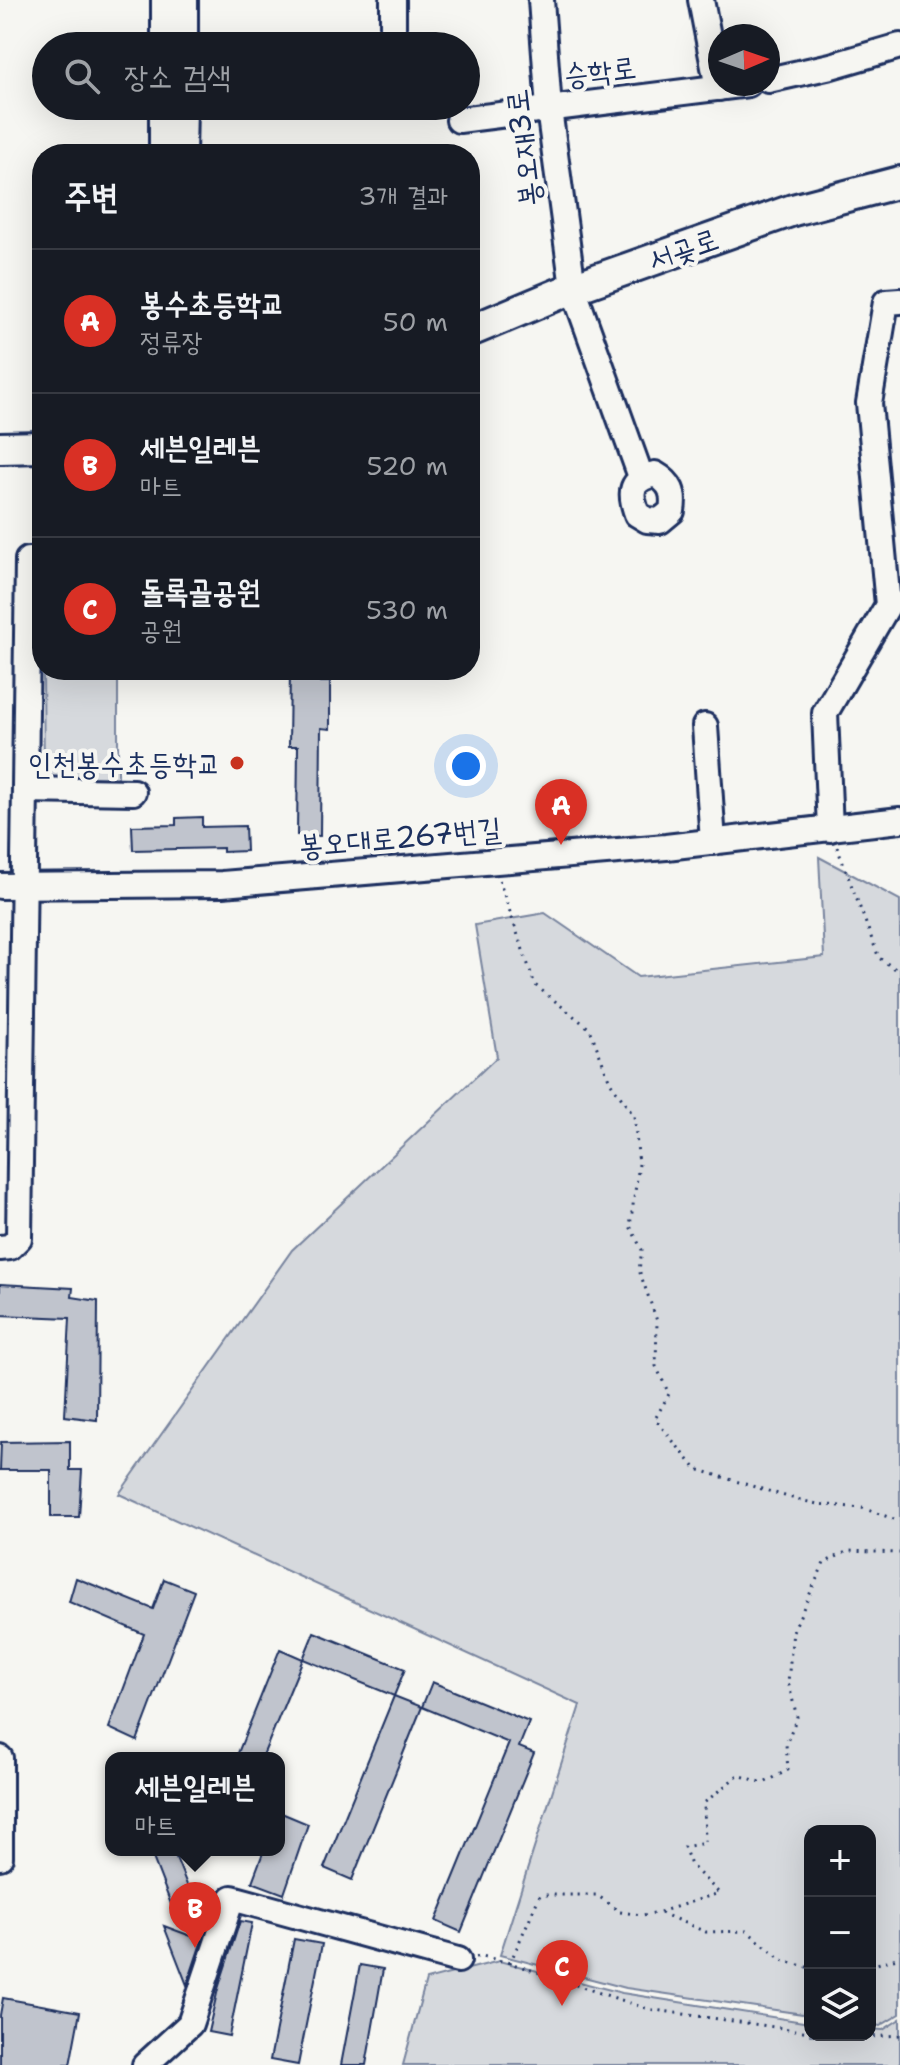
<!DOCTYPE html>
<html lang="ko">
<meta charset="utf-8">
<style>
:root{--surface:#171b24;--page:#242831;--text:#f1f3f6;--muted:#9ea1a6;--line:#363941;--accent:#d93025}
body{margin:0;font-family:"Shantell Sans","Poor Story",sans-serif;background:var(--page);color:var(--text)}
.controls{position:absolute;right:24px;bottom:24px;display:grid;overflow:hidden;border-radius:16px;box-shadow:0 8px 32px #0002}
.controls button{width:72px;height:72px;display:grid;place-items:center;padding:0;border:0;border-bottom:2px solid var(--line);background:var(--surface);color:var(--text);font:40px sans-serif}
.compass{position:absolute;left:708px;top:24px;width:72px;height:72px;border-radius:50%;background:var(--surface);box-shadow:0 8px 32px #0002;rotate:88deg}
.you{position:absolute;left:466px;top:766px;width:28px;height:28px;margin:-20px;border:6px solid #fff;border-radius:50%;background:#1a73e8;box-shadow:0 0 0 12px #1a73e833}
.badge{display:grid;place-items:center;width:52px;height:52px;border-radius:50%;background:var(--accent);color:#fff;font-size:26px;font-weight:700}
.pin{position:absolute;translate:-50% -66px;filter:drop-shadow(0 2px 4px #0008)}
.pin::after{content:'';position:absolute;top:42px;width:28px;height:24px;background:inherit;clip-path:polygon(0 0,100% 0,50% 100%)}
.popup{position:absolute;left:105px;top:1752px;width:180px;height:104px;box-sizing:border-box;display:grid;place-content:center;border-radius:16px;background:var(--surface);filter:drop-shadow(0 2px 6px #0005);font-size:26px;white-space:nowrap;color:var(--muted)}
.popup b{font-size:30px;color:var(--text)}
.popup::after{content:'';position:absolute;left:50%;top:100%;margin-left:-16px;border:16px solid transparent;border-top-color:var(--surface)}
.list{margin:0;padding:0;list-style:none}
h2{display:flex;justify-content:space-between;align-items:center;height:104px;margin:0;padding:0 32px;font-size:34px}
h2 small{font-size:26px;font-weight:400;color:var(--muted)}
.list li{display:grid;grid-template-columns:52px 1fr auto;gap:24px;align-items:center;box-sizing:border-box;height:144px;padding:0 32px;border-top:2px solid var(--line)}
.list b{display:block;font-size:30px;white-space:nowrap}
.list p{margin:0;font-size:26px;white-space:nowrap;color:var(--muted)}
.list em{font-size:26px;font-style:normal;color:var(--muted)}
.icon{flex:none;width:44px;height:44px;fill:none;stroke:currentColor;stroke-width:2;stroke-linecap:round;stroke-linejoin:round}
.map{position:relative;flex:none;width:900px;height:2065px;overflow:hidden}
.search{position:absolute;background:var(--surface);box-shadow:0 8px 32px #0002;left:32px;top:32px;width:448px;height:88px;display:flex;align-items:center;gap:20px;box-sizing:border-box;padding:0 28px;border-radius:44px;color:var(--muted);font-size:30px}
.panel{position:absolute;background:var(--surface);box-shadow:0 8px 32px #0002;left:32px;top:144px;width:448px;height:536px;border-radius:32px}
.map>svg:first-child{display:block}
.green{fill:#d6d9dd;stroke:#78849e;stroke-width:2}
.building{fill:#c0c4cd;stroke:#1b2f5e;stroke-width:2}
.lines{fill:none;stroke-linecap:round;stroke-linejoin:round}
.minor-casing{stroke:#1b2f5e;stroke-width:30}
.major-casing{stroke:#1b2f5e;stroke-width:36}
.path{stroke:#1b2f5e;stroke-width:3;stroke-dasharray:2 6;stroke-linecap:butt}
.minor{stroke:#f6f6f2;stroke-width:24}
.major{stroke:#f6f6f2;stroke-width:30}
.poi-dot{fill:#c8321e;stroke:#f6f6f2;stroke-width:3}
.labels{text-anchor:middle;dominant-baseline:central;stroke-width:8;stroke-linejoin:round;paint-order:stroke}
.street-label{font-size:30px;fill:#1b2f5e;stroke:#f6f6f2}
.poi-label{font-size:30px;fill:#1b2f5e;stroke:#f6f6f2;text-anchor:end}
</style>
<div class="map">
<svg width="900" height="2065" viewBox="0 0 900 2065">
<rect width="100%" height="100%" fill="#f6f6f2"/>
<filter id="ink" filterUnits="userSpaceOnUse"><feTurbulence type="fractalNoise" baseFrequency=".0125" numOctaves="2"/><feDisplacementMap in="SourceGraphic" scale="16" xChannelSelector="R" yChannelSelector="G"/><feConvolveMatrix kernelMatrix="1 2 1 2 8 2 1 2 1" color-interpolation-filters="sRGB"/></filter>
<g filter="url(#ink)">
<g class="green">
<path d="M 43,670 L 118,670 L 118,778 L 44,777 Z"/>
<path d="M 819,857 L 900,900 L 900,2014 L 880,2026 L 870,2024 L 870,1831 L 810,1831 L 810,2015 L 626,1988 L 500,1955 L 580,1705 L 119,1494 L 292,1250 L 497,1057 L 475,925 L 545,913 L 638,977 L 824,957 Z"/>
<path d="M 499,1961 L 622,1993 L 810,2023 L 810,2035 L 870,2035 L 870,2029 L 883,2030 L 900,2019 L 900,2065 L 403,2065 L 426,1980 Z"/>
</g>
<g class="building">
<path d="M 290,670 L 316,670 L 316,682 L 330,682 L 330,729 L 321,728 L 320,836 L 297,835 L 298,746 L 289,746 Z"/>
<path d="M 202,817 L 202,827 L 245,826 L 246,851 L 223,852 L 223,848 L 133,850 L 132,826 L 176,825 L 176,818 Z"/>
<path d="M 0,1284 L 73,1288 L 72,1297 L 98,1301 L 97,1420 L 65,1416 L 70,1318 L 0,1315 Z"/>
<path d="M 70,1441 L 70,1470 L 82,1470 L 79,1517 L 51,1517 L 51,1470 L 0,1470 L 1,1442 Z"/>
<path d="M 76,1578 L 153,1609 L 164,1579 L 194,1591 L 137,1741 L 109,1728 L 144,1634 L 69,1602 Z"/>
<path d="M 314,1632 L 405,1669 L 394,1696 L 303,1659 Z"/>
<path d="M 280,1649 L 303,1659 L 262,1758 L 236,1758 Z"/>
<path d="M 432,1682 L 529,1722 L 519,1747 L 534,1753 L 461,1932 L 436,1921 L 509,1743 L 422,1707 Z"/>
<path d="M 394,1696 L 422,1707 L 352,1880 L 324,1868 Z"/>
<path d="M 279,1812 L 308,1824 L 284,1894 L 252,1882 L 264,1850 L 279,1850 Z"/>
<path d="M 150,1850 L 173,1850 L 193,1900 L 171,1904 Z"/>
<path d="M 240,1921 L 252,1923 L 229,2036 L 208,2032 L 218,1989 Z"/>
<path d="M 164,1926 L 202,1940 L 187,1985 Z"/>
<path d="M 294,1939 L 322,1944 L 298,2065 L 270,2060 Z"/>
<path d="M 360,1965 L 383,1969 L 366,2065 L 341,2065 Z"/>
<path d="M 3,1998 L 80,2012 L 70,2065 L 0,2065 L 0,2015 Z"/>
</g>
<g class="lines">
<g class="minor-casing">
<g id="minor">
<path d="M 393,0 L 393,46"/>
<path d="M 541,0 L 549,109 L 573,288 L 641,477"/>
<path d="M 701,0 L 718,88"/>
<path d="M 164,46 L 164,0"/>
<path d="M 185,46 L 185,0"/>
<path d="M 768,80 L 831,66 L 900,46"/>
<path d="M 459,120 L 748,84"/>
<path d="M 162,154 L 162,106"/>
<path d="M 183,154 L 184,106"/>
<path d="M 655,474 C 671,483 675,493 672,511 L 660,521 L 647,520 L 637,514 C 629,492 630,480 655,474 Z"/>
<path d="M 705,726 L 713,842"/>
<path d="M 25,790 L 133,792"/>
<path d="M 830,829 L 825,713 L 888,605 L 869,403 L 886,302 L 900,301"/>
<path d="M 0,886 L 222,884 L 666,847 L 900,820"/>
<path d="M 0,1248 L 10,1247 L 19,1238 L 28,560 L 42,560"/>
<path d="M 0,1758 L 0,1857"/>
<path d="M 145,2065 L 190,2024 L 232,1898 L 458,1960"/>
</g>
</g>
<g class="major-casing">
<g id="major">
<path d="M 470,331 L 573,288 L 793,210 L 900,182"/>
<path d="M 0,448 L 42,447"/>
</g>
</g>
<g class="path">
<path d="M 837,847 L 879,958 L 900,972"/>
<path d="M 499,880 L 535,985 L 590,1029 L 610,1082 L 634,1116 L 639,1164 L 630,1226 L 642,1250 L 639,1270 L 657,1321 L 656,1366 L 669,1394 L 655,1419 L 696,1469 L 788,1497 L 817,1504 L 862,1508 L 900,1521"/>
<path d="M 661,1913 L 706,1932 L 747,1931 L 782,1960 L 810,1968"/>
<path d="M 476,1957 L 482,1956 L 510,1963 L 648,2009 L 810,2032"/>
<path d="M 510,1963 L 540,1895 L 597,1895 L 620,1912 L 642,1915 L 660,1912 L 719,1893 L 691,1865 L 684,1847 L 705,1843 L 704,1803 L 738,1775 L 764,1783 L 788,1770 L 786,1744 L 797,1717 L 788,1682 L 793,1631 L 824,1563 L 848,1551 L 900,1553"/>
<path d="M 870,1966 L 900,1957"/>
<path d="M 834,2035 L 855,2038 L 900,2035"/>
</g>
<use href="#minor" class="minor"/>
<use href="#major" class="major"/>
</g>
</g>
<circle class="poi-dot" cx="237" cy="763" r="8"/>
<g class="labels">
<g class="street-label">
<text transform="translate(600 71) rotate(-7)">승학로</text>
<text transform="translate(523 148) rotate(-97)">봉오재3로</text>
<text transform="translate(683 249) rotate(-19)">서곶로</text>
<text transform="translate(400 837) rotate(-5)">봉오대로267번길</text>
</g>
<g class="poi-label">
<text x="221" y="763">인천봉수초등학교</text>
</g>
</g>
</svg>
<div class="controls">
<button>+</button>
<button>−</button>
<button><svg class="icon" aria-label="layers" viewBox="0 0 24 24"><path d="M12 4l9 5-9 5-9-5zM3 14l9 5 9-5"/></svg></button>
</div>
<svg class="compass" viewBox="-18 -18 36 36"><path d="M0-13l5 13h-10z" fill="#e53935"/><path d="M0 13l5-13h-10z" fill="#9ea1a6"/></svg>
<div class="you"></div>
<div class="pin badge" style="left:561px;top:845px">A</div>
<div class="pin badge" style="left:195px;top:1948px">B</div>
<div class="popup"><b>세븐일레븐</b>마트</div>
<div class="pin badge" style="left:562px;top:2006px">C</div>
<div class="search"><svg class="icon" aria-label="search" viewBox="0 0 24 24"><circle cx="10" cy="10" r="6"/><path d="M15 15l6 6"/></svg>장소 검색</div>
<section class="panel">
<h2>주변<small>3개 결과</small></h2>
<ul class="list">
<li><span class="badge">A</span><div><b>봉수초등학교</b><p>정류장</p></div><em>50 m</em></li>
<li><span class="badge">B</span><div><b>세븐일레븐</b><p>마트</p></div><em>520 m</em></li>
<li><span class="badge">C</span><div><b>돌록골공원</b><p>공원</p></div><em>530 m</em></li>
</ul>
</section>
</div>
